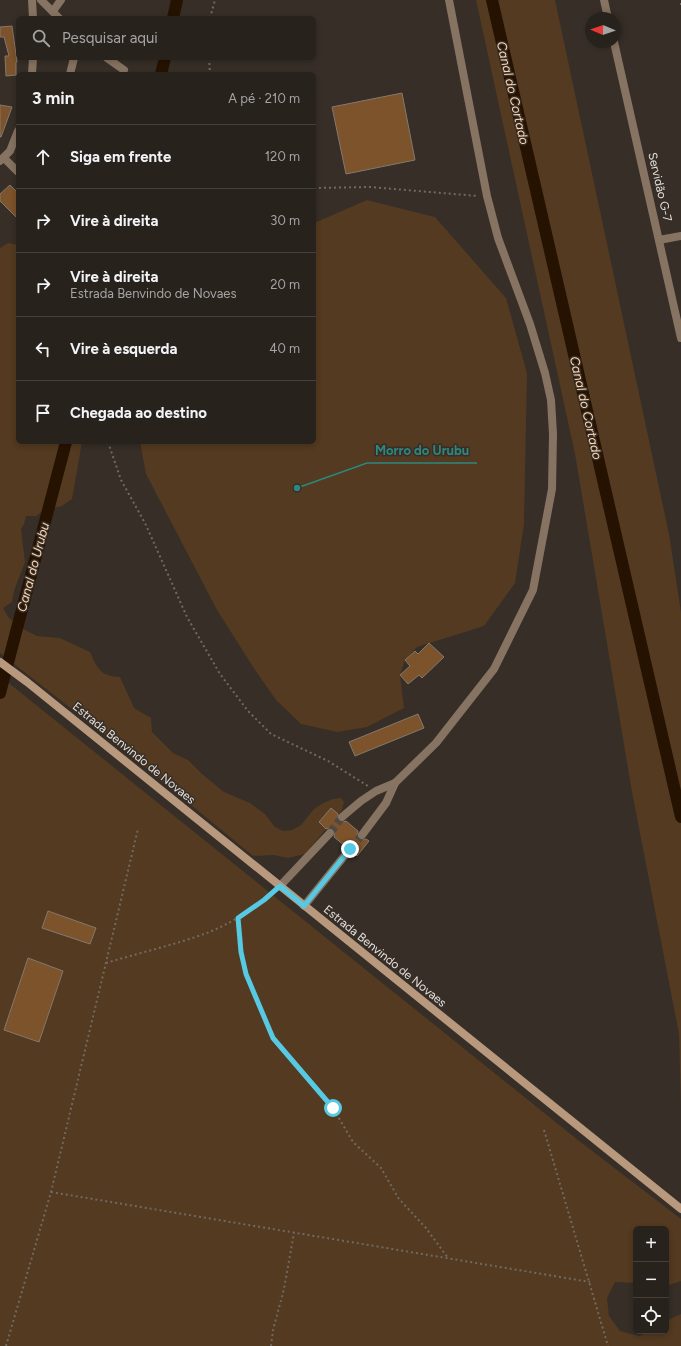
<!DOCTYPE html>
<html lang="pt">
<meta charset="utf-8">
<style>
:root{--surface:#28221d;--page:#342f2a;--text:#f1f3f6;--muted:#a5a4a4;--line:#443f3b}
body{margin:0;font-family:Figtree,sans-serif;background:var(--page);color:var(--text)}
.controls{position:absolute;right:12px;bottom:12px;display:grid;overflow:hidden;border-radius:6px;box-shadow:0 2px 6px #0003}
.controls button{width:36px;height:36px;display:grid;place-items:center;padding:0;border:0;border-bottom:1px solid var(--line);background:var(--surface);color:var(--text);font:20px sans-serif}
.compass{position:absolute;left:585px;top:12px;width:36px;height:36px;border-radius:50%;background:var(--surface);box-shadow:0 2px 6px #0003;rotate:272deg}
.stop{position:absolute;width:12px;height:12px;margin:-9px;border:3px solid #57c9e2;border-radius:50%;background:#fff}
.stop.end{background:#57c9e2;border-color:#fff;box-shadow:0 1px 4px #0008}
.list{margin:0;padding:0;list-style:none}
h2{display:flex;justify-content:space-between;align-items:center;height:52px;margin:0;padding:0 16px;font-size:17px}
h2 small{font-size:13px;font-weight:400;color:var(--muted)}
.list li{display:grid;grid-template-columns:26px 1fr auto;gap:12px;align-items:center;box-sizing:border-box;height:64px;padding:0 16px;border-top:1px solid var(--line)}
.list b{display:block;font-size:15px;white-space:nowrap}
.list p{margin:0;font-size:13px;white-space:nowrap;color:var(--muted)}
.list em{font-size:13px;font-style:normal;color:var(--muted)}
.icon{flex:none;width:22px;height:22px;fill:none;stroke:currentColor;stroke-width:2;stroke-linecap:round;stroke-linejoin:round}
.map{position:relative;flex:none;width:681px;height:1346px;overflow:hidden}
.search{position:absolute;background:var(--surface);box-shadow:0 2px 6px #0003;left:16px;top:16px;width:300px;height:44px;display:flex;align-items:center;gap:10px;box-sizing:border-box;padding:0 14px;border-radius:6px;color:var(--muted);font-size:15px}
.panel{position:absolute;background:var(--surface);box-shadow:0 2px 6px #0003;left:16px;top:72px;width:300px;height:372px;border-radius:6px}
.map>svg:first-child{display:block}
.green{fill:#533a20}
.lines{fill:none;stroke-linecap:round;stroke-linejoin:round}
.canal{stroke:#261200;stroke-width:12}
.building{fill:#7c532a;stroke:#827970}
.street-tunnel{stroke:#504942;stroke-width:8;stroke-dasharray:8 4;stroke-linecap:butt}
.path{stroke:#716a63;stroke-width:2;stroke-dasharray:2 3;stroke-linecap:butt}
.street{stroke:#867361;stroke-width:8}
.secondary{stroke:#b8997d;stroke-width:8}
.route{stroke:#57c9e2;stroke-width:5}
.labels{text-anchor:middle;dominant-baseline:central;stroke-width:3;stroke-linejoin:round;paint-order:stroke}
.street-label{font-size:12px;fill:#e5e0db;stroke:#362e27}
.water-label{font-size:13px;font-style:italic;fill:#fdd5b1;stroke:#362e27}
.leader{fill:none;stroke:#2f867e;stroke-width:1.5}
.callout-dot{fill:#2f867e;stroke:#362e27;stroke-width:1.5}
.callout-label{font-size:13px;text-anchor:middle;font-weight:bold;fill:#2f867e;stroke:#362e27;stroke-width:3;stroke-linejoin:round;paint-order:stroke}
</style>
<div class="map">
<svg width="681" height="1346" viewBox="0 0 681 1346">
<rect width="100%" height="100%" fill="#362e27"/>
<g class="green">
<path d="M 476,0 L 555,0 L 669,534 L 681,612 L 681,1108 L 679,1034 L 632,792 L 575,454 Z"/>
<path d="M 367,200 L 435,217 L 506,298 L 527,373 L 524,524 L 515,583 L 484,626 L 417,647 L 405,660 L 400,675 L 404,708 L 367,727 L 337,732 L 301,724 L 276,700 L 255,670 L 217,610 L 146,474 L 140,442 L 314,442 L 314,223 Z"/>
<path d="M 8,243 L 18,245 L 18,442 L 82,442 L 72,499 L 62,506 L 45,510 L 36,516 L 26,516 L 24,524 L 21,529 L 25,562 L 14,591 L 12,602 L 3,608 L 9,618 L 23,629 L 37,636 L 60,638 L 90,652 C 98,669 100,676 120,677 L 134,708 L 151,718 L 152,732 L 173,753 L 188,760 L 202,774 L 224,792 L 250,803 L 265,814 L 275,827 L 283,831 L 292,830 L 301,825 L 314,809 L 323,803 L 333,799 L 341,798 L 344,802 L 342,810 L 305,854 L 288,858 L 274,855 L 253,856 L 127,752 L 0,653 L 0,248 Z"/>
<path d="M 0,676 L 578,1140 L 681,1219 L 681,1281 L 666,1286 L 666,1229 L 636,1229 L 636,1283 L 615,1282 L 607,1298 L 609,1316 L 620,1331 L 639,1336 L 652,1331 L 666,1331 L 666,1322 L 672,1318 L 681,1314 L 681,1346 L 0,1346 Z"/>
</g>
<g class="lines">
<g class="canal">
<path d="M 492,0 L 681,817"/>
<path d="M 173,18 L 177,0"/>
<path d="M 161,74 L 165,58"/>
<path d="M 0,693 L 66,442"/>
</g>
</g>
<g class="building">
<path d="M 12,26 L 17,62 L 16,62 L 16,75 L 6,76 L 5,56 L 9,56 L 4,37 L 0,37 L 0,27 Z"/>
<path d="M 402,93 L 415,160 L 346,174 L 332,107 Z"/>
<path d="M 0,105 L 12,107 L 1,137 L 0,137 Z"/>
<path d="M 10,185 L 18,193 L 18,219 L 0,201 L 0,194 Z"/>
<path d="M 429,643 L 444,657 L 422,678 L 419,675 L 408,684 L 400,675 L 410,666 L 405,660 L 415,651 L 418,654 Z"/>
<path d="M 418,714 L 424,728 L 355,756 L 349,742 Z"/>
<path d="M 331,808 L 338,814 L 337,818 L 338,821 L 343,822 L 346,821 L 358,831 L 357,835 L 358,839 L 362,840 L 366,839 L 369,841 L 357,856 L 354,853 L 355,849 L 354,845 L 348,844 L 345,846 L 334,837 L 335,832 L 333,829 L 329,828 L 326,829 L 319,822 Z"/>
<path d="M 48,911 L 96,928 L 90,944 L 42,928 Z"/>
<path d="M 28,958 L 63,971 L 39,1042 L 4,1030 Z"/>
</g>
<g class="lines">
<g class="street-tunnel">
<path d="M 330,833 L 342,817"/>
<path d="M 350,849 L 362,835"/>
</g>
<g class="path">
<path d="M 680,4 L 681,4"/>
<path d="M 210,18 L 215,0"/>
<path d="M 209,58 L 210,74"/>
<path d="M 314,188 L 370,187 L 478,196"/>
<path d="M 108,442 L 121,480 L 145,523 L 187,617 L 220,674 L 248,711 L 271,734 L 328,761 L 368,786"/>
<path d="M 238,918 L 241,952 L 246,974 L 273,1039 L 333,1108 L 353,1142 L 381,1168 L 399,1199 L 426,1228 L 448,1258"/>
<path d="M 106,963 C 139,953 174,945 207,933 C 230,924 253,909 273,893"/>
<path d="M 544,1130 L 608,1346"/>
<path d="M 51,1192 L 590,1282"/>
<path d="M 6,1346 L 51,1192 L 138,829"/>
<path d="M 271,1346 L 273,1330 L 284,1289 L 294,1233"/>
</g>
<g class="street">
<path d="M 32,0 L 33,18"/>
<path d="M 41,0 L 59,18"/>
<path d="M 604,0 L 608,18"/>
<path d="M 53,11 L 61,0"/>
<path d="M 614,42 L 681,338"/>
<path d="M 107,58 L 124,70"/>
<path d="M 32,74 L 33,58"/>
<path d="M 70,74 L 74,58"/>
<path d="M 4,158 L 18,172"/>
<path d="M 0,161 L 10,151 L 18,131"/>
<path d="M 659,240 L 681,236"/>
<path d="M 342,817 L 361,801 L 376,791 L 395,783 L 436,743 L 494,669 L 533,590 L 552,489 L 553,434 L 551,400 L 545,373 L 530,324 L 498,238 L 487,196 L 449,0"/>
<path d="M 362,835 L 386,803 L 395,783"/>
<path d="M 280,886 L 330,833"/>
<path d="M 304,906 L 350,849"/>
</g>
<path class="secondary" d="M 0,662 L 27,682 L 681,1209"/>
</g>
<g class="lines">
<path class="route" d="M 333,1108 L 273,1038 L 246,974 L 241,952 L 238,918 L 264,900 L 280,886 L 304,906 L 350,849"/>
</g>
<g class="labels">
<g class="street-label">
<text transform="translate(660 187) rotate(77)">Servidão G-7</text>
<text transform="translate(134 753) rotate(39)">Estrada Benvindo de Novaes</text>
<text transform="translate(385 956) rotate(39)">Estrada Benvindo de Novaes</text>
</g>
<g class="water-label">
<text transform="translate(513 93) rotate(77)">Canal do Cortado</text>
<text transform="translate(586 408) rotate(77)">Canal do Cortado</text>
<text transform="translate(33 567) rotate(-75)">Canal do Urubu</text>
</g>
</g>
<path class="leader" d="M297 488L367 463H477"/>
<circle class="callout-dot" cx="297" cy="488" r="4"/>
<g class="callout-label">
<text x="422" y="455">Morro do Urubu</text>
</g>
</svg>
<div class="controls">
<button>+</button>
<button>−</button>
<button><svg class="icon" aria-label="locate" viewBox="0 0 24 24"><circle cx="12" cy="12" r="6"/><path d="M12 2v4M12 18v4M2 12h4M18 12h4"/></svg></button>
</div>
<svg class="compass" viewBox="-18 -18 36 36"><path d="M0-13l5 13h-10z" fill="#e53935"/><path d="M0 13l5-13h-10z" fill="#a5a4a4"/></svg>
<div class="stop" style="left:333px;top:1108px"></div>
<div class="stop end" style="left:350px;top:849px"></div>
<div class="search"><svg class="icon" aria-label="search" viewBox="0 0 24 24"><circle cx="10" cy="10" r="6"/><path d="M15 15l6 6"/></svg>Pesquisar aqui</div>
<section class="panel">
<h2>3 min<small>A pé · 210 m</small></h2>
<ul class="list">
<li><svg class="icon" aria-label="ahead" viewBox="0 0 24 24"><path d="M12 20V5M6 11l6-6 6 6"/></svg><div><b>Siga em frente</b></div><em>120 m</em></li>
<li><svg class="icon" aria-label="right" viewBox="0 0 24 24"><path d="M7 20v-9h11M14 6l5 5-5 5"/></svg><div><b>Vire à direita</b></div><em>30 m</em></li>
<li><svg class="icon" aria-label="right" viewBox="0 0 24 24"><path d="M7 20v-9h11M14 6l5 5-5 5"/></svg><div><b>Vire à direita</b><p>Estrada Benvindo de Novaes</p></div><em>20 m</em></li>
<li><svg class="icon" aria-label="left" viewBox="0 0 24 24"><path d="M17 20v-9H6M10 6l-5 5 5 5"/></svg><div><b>Vire à esquerda</b></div><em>40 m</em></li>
<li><svg class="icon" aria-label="arrive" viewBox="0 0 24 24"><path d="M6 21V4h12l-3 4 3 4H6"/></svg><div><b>Chegada ao destino</b></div></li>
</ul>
</section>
</div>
